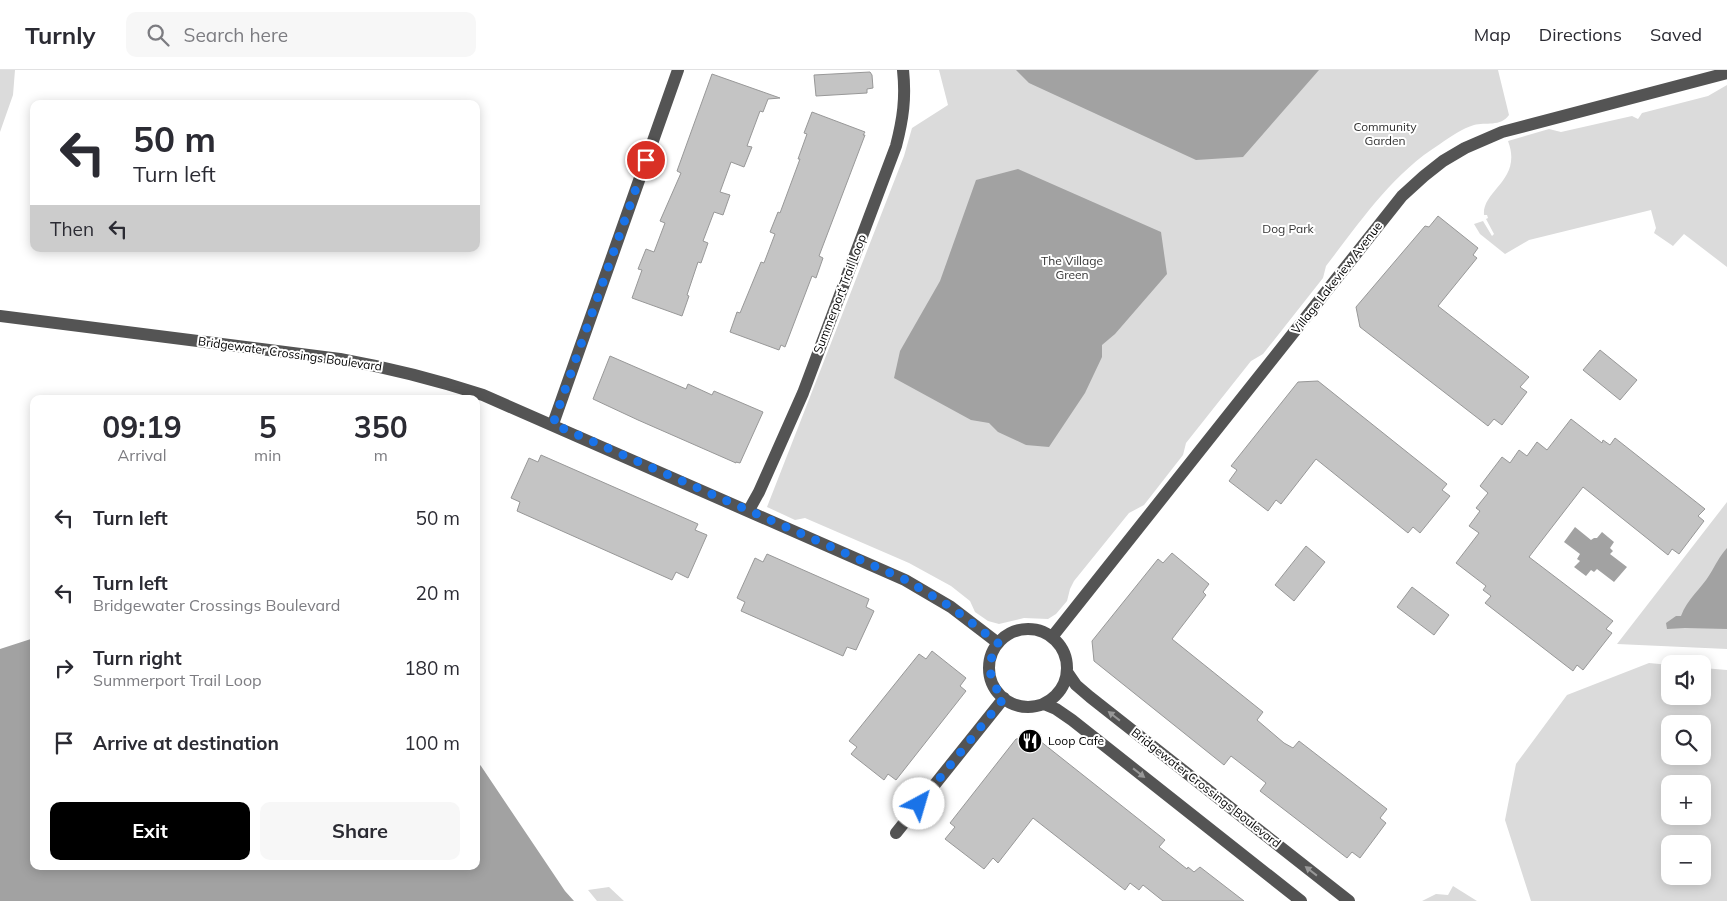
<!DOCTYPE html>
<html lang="en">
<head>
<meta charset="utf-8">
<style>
  :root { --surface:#fff; --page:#f7f7f7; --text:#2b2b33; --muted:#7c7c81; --line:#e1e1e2; --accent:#000 }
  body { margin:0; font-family:Mulish,sans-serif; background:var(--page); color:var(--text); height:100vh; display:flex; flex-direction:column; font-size:19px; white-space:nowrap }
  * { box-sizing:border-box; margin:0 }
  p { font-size:16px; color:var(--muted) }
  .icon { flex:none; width:28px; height:28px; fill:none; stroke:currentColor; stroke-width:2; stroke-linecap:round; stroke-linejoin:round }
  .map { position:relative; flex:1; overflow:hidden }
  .drawer { position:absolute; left:30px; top:325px; width:450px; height:475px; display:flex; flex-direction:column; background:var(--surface); border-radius:10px; box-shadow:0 2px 12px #0003 }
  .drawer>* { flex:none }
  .top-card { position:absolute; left:30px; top:30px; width:450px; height:152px; border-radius:10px; box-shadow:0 2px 12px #0003; background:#fff; color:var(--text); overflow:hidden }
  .buttons { position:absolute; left:1661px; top:585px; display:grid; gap:10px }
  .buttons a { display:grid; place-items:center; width:50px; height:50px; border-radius:10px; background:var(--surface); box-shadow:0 2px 12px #0003; font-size:25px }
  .pin { position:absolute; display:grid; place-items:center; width:42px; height:42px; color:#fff; margin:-21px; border:2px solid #fff; border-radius:50%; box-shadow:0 1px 5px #0007 }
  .me { position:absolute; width:55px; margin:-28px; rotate:39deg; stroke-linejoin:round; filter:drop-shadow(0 0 4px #0008) }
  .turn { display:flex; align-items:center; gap:18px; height:105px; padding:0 20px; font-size:22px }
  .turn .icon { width:65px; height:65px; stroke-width:2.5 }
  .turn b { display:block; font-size:35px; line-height:42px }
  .then { display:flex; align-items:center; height:48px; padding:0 20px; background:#0003; gap:10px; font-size:19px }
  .eta { display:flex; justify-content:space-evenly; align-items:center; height:85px; text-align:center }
  .eta b { font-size:30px; font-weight:700; line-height:35px }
  .primary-button { display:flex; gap:10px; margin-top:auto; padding:10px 20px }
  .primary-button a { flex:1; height:58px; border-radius:10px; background:var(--accent); color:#fff; font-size:20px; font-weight:700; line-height:58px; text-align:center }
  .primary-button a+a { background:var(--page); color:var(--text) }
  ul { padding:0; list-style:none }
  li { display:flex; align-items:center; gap:15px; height:75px; padding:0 20px }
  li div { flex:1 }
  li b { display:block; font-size:19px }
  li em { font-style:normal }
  header { display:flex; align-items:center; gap:30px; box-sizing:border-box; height:70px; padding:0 25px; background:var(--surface); border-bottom:1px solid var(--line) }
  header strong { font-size:24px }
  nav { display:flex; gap:28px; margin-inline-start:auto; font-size:18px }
  .search { width:350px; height:45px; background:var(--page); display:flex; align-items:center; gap:12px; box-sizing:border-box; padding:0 18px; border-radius:10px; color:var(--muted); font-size:19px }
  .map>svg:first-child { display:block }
  .green { fill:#dbdbdb; fill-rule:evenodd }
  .water { fill:#a2a2a2 }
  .building { fill:#c4c4c4; stroke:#989898 }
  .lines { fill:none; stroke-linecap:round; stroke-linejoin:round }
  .minor { stroke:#545454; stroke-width:12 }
  .oneway { fill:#989898 }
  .route { stroke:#1a73e8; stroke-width:9; stroke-dasharray:0 16.2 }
  .labels { text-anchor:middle; stroke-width:4; stroke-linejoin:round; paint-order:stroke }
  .park-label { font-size:12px; fill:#323232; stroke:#fff }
  .street-label { font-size:12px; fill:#000; stroke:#fff }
  .poi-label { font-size:12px; fill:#000; stroke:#fff; text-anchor:start }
</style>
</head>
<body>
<header>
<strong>Turnly</strong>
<div class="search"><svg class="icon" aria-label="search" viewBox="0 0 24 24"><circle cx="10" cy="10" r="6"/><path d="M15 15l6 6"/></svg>Search here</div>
<nav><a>Map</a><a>Directions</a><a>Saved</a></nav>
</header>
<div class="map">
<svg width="1727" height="831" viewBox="0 0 1727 831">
  <rect width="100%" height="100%" fill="#fff"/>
  <path class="green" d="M 0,0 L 15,0 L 13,25 L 0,62 Z
    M 939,0 L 1498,0 L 1509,45 C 1501,57 1485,52 1474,55 C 1463,58 1450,67 1440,74 C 1392,104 1360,152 1326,196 L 1323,208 L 1263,284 L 1251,291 L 1186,373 L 1183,385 L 1144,435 L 1129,443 L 1074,511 L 1070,519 L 1067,531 L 1056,544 L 1048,549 L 1024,548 L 999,554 L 988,551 L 975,542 L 970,531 L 951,516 L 909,493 L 805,448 L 795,450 L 767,437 L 904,86 L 912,58 L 948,35 Z
    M 1727,15 L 1727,197 L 1684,164 L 1673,176 L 1654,163 L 1656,158 L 1651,140 L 1529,170 L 1505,184 L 1480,164 L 1474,154 L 1483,151 L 1492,166 L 1494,164 L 1486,149 L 1488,148 L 1487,145 L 1484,145 C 1482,120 1523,110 1508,71 L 1549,59 L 1561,62 L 1632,46 L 1638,49 L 1642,43 L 1708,26 Z
    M 1727,432 L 1727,579 L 1617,574 Z
    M 1649,593 L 1670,595 L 1670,626 L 1702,626 L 1703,598 L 1727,600 L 1727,831 L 1531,831 L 1505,750 L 1516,694 L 1567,625 ZM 1670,654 L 1702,654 L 1702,686 L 1670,686 ZM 1670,714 L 1702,714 L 1702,746 L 1670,746 ZM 1670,774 L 1702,774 L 1702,806 L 1670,806 Z
    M 1453,816 L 1477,831 L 1422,831 L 1436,824 L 1448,825 Z
    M 609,817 L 624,831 L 597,831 L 588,820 Z"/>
  <path class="water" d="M 1016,0 L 1319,0 L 1243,87 L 1196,90 L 1029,13 Z
    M 1018,99 L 1161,162 L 1167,204 L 1115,264 L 1102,275 L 1102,287 L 1085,323 L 1049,377 L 1026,375 L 998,362 L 989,353 L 971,350 L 894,308 L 900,281 L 940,211 L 976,110 Z
    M 1575,457 L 1591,470 L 1594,468 L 1597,468 L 1602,462 L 1614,472 L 1610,478 L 1613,481 L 1610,484 L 1627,497 L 1614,512 L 1597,499 L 1594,502 L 1591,500 L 1586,506 L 1574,497 L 1580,491 L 1577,489 L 1580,484 L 1564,472 Z
    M 1727,478 L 1727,559 L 1685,558 L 1667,559 L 1666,553 L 1676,546 L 1681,546 C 1687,529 1701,519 1710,504 C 1716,494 1719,487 1727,478 Z
    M 34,568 L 34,796 L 476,796 L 476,691 L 481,696 L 565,821 L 574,831 L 0,831 L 0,579 Z"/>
  <path class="building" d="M 870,2 L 872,5 L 873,18 L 867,19 L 867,23 L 816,26 L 814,5 Z
    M 712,4 L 780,28 L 768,29 L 763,42 L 760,41 L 747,76 L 752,77 L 744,97 L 731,92 L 720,122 L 730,125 L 723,145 L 714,142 L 703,171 L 708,173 L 701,193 L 698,192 L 687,225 L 689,226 L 682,246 L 632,228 L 642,200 L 638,199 L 646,179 L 654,182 L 665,153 L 660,151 L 681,103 L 677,101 Z
    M 812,42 L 865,62 L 863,65 L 865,65 L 819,186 L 823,188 L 816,208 L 812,206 L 785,277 L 781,275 L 779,280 L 730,262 L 737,242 L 740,243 L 761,192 L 764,193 L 775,164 L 770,162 L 778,142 L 780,143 L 800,89 L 798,89 L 807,64 L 804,63 Z
    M 1438,146 L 1478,178 L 1473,185 L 1477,188 L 1438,236 L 1529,307 L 1520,317 L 1527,322 L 1502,355 L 1494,349 L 1488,356 L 1360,257 L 1356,237 L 1425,156 L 1429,157 Z
    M 1600,280 L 1637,310 L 1620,330 L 1583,300 Z
    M 610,286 L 686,319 L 688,314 L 712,325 L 714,321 L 763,342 L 740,393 L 736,392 L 736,393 L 638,350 L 593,329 Z
    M 1318,311 L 1447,414 L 1442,420 L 1450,426 L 1420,463 L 1413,457 L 1408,463 L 1316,389 L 1281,434 L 1276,430 L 1268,441 L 1229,411 L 1237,400 L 1231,396 L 1298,312 Z
    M 1571,349 L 1602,373 L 1603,370 L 1610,375 L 1615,368 L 1705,439 L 1698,446 L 1704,451 L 1679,484 L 1672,479 L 1668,485 L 1583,417 L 1529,487 L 1613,551 L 1606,559 L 1612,563 L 1583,600 L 1577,595 L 1573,601 L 1485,533 L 1491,526 L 1483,520 L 1486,516 L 1456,493 L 1479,463 L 1469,456 L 1480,441 L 1476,438 L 1488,423 L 1480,416 L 1502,387 L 1510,393 L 1519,380 L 1527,386 L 1537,372 L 1547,380 Z
    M 541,385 L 698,454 L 695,460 L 707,465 L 688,508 L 676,502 L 672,510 L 517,441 L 520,432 L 511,428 L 529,388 L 538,392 Z
    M 1306,476 L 1325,492 L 1294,531 L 1275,515 Z
    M 1172,483 L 1209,514 L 1203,522 L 1206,525 L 1172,569 L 1263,642 L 1257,650 L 1284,673 L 1293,678 L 1299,671 L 1387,739 L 1380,748 L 1386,753 L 1360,788 L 1352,782 L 1347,788 L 1260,721 L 1266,713 L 1231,686 L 1224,695 L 1094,591 L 1092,571 L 1158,489 L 1163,493 Z
    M 767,484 L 869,529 L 866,537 L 874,541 L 856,580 L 847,577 L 843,586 L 741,541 L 745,532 L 737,528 L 755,488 L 763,492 Z
    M 1412,517 L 1449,545 L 1434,565 L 1397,537 Z
    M 932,581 L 966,608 L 960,616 L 966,621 L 896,710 L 888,704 L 884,710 L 851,684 L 857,677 L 849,671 L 919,584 L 926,589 Z
    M 1035,667 L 1165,770 L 1159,777 L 1187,799 L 1188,797 L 1194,802 L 1200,797 L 1244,831 L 1163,831 L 1143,815 L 1139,820 L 1130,813 L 1125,820 L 1033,748 L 998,793 L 993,788 L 984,799 L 945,769 L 955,757 L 950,753 L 1016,669 Z"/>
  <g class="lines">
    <path class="minor" d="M 0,246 L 340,289 C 390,298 434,309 483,325 L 905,510 L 951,537 L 998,573
      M 553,354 L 678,0
      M 749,440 L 759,422 L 803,323 L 896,76 C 903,49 906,28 903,0
      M989 598a39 39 0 1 1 78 0a39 39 0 1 1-78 0Z
      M 1052,567 L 1402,126 L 1424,106 L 1443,91 L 1465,78 L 1502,62 L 1727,3
      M 1067,602 L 1076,615 L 1090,627 L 1349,831
      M 1044,634 L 1056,639 L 1072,650 L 1301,831
      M 896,763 L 1004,628"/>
  </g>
  <defs><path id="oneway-solid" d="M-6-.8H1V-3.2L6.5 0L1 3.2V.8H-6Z" transform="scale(1.25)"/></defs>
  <g class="oneway">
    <use href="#oneway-solid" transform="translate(1114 646) rotate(-142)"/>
    <use href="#oneway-solid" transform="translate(1139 703) rotate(38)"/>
    <use href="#oneway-solid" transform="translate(1311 801) rotate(-142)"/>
  </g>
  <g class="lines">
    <path class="route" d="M 646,90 L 553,354 L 906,510 L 951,537 L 998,573 C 986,593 988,612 1004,628 L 919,734"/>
  </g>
  <defs>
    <g id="restaurant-disc" transform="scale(1.25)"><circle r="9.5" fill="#000" stroke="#fff"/><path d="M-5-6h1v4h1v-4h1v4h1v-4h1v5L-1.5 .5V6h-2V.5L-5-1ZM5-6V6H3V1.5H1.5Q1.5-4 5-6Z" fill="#fff"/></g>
  </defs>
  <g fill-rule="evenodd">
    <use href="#restaurant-disc" x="1030" y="671"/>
  </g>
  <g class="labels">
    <g class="park-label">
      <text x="1385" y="61">Community<tspan x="1385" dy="14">Garden</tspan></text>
      <text x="1288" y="163">Dog Park</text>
      <text x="1072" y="195">The Village<tspan x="1072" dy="14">Green</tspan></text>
    </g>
    <g class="street-label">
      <text transform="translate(1337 208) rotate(-52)" y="4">Village Lakeview Avenue</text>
      <text transform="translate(840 224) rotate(-69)" y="4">Summerport Trail Loop</text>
      <text transform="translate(290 284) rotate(8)" y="4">Bridgewater Crossings Boulevard</text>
      <text transform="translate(1206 718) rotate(38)" y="4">Bridgewater Crossings Boulevard</text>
    </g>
    <g class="poi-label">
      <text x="1048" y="675">Loop Cafe</text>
    </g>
  </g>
</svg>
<div class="buttons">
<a><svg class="icon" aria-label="sound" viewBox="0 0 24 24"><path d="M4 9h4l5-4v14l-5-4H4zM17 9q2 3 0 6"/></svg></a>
<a><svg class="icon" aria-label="search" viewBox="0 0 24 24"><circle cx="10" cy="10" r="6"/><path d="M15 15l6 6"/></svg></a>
<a>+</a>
<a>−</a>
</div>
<div class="pin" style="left:646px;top:90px;background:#d93025"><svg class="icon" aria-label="arrive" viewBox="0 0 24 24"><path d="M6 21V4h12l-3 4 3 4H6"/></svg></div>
<svg class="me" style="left:919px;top:734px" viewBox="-20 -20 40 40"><circle r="19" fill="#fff"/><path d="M0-13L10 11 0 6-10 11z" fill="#1a73e8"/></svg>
<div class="top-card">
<div class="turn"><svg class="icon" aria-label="left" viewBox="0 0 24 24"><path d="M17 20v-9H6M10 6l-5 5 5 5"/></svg><div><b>50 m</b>Turn left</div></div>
<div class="then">Then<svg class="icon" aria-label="left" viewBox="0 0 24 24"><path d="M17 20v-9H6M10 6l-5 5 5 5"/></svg></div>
</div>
<section class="drawer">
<div class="eta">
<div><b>09:19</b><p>Arrival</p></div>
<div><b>5</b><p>min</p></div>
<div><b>350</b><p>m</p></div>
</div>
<ul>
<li><svg class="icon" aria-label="left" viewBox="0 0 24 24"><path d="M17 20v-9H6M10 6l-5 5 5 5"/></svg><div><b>Turn left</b></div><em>50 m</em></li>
<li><svg class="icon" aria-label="left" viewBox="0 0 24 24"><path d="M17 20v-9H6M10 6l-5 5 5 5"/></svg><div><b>Turn left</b><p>Bridgewater Crossings Boulevard</p></div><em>20 m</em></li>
<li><svg class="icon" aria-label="right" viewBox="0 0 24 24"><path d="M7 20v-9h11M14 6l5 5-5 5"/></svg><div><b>Turn right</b><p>Summerport Trail Loop</p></div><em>180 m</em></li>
<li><svg class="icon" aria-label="arrive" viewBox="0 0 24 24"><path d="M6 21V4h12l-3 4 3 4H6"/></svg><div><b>Arrive at destination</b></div><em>100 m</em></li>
</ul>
<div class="primary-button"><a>Exit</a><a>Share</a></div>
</section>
</div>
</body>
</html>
